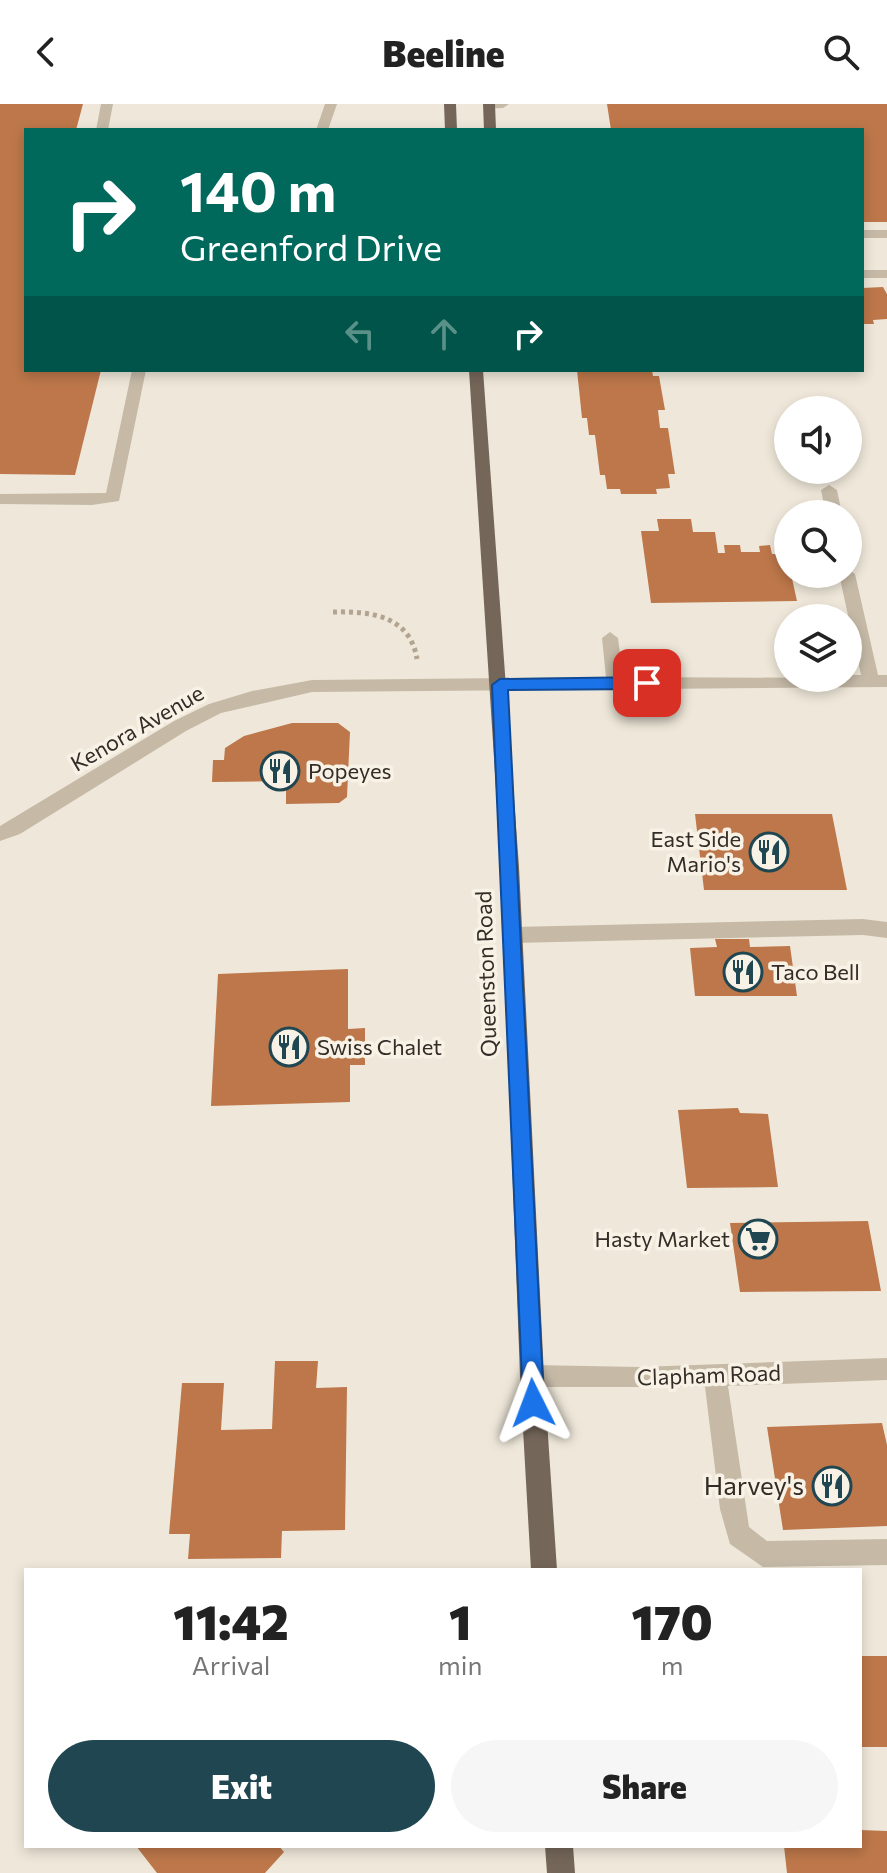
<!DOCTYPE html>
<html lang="en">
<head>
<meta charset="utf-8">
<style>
  :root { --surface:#fff; --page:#f6f6f6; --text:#222; --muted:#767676; --accent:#204751 }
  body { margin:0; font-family:Commissioner,sans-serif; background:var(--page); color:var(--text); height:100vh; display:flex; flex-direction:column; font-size:30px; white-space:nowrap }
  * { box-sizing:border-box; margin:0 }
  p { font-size:26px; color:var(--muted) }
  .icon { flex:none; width:44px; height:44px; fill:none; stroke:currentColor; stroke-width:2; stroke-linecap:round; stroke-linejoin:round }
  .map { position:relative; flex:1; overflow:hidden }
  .details { position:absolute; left:24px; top:1464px; width:838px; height:280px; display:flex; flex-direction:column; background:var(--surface); border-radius:0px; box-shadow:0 4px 12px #0003 }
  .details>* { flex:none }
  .hud { position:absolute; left:24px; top:24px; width:840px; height:244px; border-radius:0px; box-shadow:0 4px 12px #0003; background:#00695c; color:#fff; overflow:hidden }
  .controls { position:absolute; left:774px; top:292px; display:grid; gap:16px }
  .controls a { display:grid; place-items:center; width:88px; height:88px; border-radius:50%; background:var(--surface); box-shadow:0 4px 12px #0003; font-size:40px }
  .pin { position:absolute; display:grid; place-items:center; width:68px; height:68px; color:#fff; margin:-34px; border-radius:16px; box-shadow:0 4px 12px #0006 }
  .me { position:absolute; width:88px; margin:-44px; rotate:357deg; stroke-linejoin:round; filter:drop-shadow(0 0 6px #0008) }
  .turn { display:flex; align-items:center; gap:28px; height:168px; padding:0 24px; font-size:36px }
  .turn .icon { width:104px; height:104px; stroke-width:2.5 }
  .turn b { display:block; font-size:56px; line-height:68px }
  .lanes { display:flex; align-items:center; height:76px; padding:0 24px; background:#0003; justify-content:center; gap:40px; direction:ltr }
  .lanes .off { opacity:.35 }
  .eta { display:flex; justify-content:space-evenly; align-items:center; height:136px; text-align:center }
  .eta b { font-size:48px; font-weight:800; line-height:56px }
  .action { display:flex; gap:16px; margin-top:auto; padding:16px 24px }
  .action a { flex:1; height:92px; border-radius:48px; background:var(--accent); color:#fff; font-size:32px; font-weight:800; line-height:92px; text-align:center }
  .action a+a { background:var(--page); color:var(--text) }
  header { display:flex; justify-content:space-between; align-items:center; height:104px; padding:0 24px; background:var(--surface); font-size:36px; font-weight:800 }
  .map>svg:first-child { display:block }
  .building { fill:#bd774a }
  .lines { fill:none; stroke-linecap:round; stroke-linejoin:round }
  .path { stroke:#b2a491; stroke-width:5; stroke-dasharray:4 4; stroke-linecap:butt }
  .minor { fill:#c6baa7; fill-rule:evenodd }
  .major { fill:#746659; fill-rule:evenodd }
  .route { fill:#1a73e8; stroke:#114b97; stroke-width:2 }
  .labels { text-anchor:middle; stroke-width:7; stroke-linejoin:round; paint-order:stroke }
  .street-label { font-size:22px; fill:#332c27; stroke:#f7f2e5 }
  .poi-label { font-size:22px; fill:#332c27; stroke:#f7f2e5; text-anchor:start }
  .near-poi-label { font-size:26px; fill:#332c27; stroke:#f7f2e5; text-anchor:end }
</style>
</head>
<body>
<header><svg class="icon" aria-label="back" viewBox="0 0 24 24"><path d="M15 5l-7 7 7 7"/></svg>Beeline<svg class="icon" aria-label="search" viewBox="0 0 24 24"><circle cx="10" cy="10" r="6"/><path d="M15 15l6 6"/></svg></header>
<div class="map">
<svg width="887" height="1769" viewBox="0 0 887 1769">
  <rect width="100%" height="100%" fill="#efe8da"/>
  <path class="building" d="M 0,0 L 83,0 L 76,26 L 26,26 L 26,266 L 101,266 L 75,371 L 0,370 Z
    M 607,0 L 887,0 L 887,118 L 862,118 L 862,26 L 611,26 Z
    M 883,183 L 887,190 L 887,215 L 873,216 L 874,220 L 862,220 L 862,184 Z
    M 577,266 L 652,266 L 653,272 L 659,272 L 665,306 L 658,306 L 660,324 L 668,324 L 675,370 L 668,370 L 670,384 L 656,385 L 657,390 L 621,390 L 620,385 L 607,385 L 605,371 L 600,371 L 595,331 L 589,331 L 587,314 L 582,314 Z
    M 657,415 L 691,415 L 693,428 L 715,428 L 718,449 L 725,449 L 724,441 L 740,441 L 741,448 L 760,448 L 759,442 L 770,441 L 772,450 L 787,450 L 788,470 L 791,470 L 797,497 L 651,499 L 641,427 L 659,427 Z
    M 292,619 L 338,619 L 350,628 L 347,693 L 339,699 L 286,700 L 286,677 L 212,678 L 213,656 L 224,656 L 225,644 L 244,632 Z
    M 695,710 L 832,710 L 847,786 L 704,786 Z
    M 715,835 L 749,835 L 750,843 L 790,842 L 797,892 L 695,892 L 690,844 L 717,843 Z
    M 348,865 L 348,925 L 365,924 L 365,961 L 350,961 L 350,998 L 211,1002 L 218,870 Z
    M 738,1004 L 740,1009 L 768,1010 L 778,1083 L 687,1084 L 678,1006 Z
    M 868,1117 L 881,1187 L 740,1188 L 730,1119 Z
    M 275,1257 L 318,1257 L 316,1284 L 347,1283 L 345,1426 L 282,1427 L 281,1454 L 188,1455 L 190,1430 L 169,1430 L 182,1279 L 224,1279 L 221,1326 L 272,1325 Z
    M 882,1319 L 887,1341 L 887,1422 L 783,1426 L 767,1323 Z
    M 860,1552 L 887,1552 L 887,1643 L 860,1643 Z
    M 860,1726 L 887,1727 L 887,1769 L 787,1769 L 784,1742 L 860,1742 Z
    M 136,1742 L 279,1742 L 284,1748 L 265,1769 L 157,1769 Z"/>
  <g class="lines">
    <path class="path" d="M 333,508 C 369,507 410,511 417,555"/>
    <path class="minor" d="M 101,0 L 113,0 L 108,26 L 96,26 Z
      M 325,0 L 337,0 L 328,26 L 316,26 Z
      M 484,0 L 509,0 L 503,4 L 485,5 Z
      M 862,126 L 887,126 L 887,134 L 862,134 Z
      M 862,166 L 887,166 L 887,174 L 862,174 Z
      M 132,266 L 146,266 L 119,397 L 92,401 L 0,400 L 0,390 L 106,389 Z
      M 829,381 L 837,386 L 842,410 L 826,410 L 821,386 Z
      M 848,465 L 855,470 L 878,571 L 887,571 L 887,583 L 312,588 L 221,609 L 186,627 L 20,730 L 0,737 L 0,722 L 174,617 L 209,600 L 252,587 L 312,576 L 606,573 L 602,534 L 610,528 L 618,534 L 623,573 L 848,574 L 848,571 L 861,571 L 839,470 L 848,470 Z
      M 863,815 L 887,818 L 887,834 L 863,831 L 513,839 L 506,837 L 503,831 L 506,825 L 513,823 Z
      M 887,1254 L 887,1276 L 728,1282 L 749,1423 L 767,1437 L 887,1435 L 887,1461 L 763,1463 L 730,1440 L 720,1405 L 705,1283 L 532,1283 L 524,1280 L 520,1272 L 524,1264 L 532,1261 L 640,1263 Z"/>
    <path class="major" d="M 444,0 L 456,0 L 457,26 L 445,26 Z
      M 483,0 L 495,0 L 496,26 L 484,26 Z
      M 469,266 L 483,266 L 519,763 L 544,1272 L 557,1466 L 531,1466 L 520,1272 L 501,763 Z
      M 545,1742 L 573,1742 L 575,1769 L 547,1769 Z"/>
  </g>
  <path class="route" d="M 647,573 L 655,579 L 647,585 L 508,586 L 544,1299 L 541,1307 L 533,1310 L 526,1307 L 523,1299 L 492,581 L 500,575 Z"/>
  <defs>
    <g id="restaurant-ring" transform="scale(2)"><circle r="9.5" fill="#f7f2e5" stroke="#204751" stroke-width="1.5"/><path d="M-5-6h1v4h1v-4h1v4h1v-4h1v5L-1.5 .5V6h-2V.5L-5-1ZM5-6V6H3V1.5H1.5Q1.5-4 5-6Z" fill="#204751"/></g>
    <g id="supermarket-ring" transform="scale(2)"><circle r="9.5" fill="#f7f2e5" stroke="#204751" stroke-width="1.5"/><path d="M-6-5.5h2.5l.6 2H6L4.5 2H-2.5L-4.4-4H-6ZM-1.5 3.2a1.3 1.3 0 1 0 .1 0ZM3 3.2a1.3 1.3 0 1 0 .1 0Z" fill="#204751"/></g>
  </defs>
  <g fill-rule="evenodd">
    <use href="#restaurant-ring" x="280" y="667"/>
    <use href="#restaurant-ring" x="769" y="748"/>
    <use href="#restaurant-ring" x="743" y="868"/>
    <use href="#restaurant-ring" x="289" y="943"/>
    <use href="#supermarket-ring" x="758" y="1135"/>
    <use href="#restaurant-ring" x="832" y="1382"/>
  </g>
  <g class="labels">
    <g class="street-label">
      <text transform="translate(137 624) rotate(-30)" y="8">Kenora Avenue</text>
      <text transform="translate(486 870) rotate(-92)" y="8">Queenston Road</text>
      <text transform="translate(709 1271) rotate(-2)" y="8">Clapham Road</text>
    </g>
    <g class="poi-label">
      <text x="308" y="675">Popeyes</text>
      <text x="741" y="743" text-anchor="end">East Side<tspan x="741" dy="25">Mario's</tspan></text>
      <text x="771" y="876">Taco Bell</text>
      <text x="317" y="951">Swiss Chalet</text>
      <text x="730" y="1143" text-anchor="end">Hasty Market</text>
    </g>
    <g class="near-poi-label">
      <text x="804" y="1391">Harvey's</text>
    </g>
  </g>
</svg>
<div class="controls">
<a><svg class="icon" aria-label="sound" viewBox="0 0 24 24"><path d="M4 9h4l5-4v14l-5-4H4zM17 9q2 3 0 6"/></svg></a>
<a><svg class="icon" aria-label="search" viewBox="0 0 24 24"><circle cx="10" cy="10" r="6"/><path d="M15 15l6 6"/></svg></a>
<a><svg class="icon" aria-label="layers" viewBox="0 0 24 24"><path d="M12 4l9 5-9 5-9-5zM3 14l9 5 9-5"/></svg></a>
</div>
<div class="pin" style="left:647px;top:579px;background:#d93025"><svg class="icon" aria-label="arrive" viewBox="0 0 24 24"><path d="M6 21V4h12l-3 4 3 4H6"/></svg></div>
<svg class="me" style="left:533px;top:1299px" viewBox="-20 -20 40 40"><path d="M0-17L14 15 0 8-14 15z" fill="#1a73e8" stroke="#fff" stroke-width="4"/></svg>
<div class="hud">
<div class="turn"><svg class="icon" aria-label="right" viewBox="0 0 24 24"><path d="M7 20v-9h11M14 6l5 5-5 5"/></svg><div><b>140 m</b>Greenford Drive</div></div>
<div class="lanes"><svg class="icon off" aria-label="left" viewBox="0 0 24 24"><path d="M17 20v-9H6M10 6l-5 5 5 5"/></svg><svg class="icon off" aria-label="ahead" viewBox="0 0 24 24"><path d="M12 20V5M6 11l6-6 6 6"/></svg><svg class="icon" aria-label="right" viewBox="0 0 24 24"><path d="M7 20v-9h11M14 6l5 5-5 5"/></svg></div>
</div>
<section class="details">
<div class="eta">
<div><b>11:42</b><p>Arrival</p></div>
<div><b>1</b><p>min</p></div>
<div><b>170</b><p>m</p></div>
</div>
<div class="action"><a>Exit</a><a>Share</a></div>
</section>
</div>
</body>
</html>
